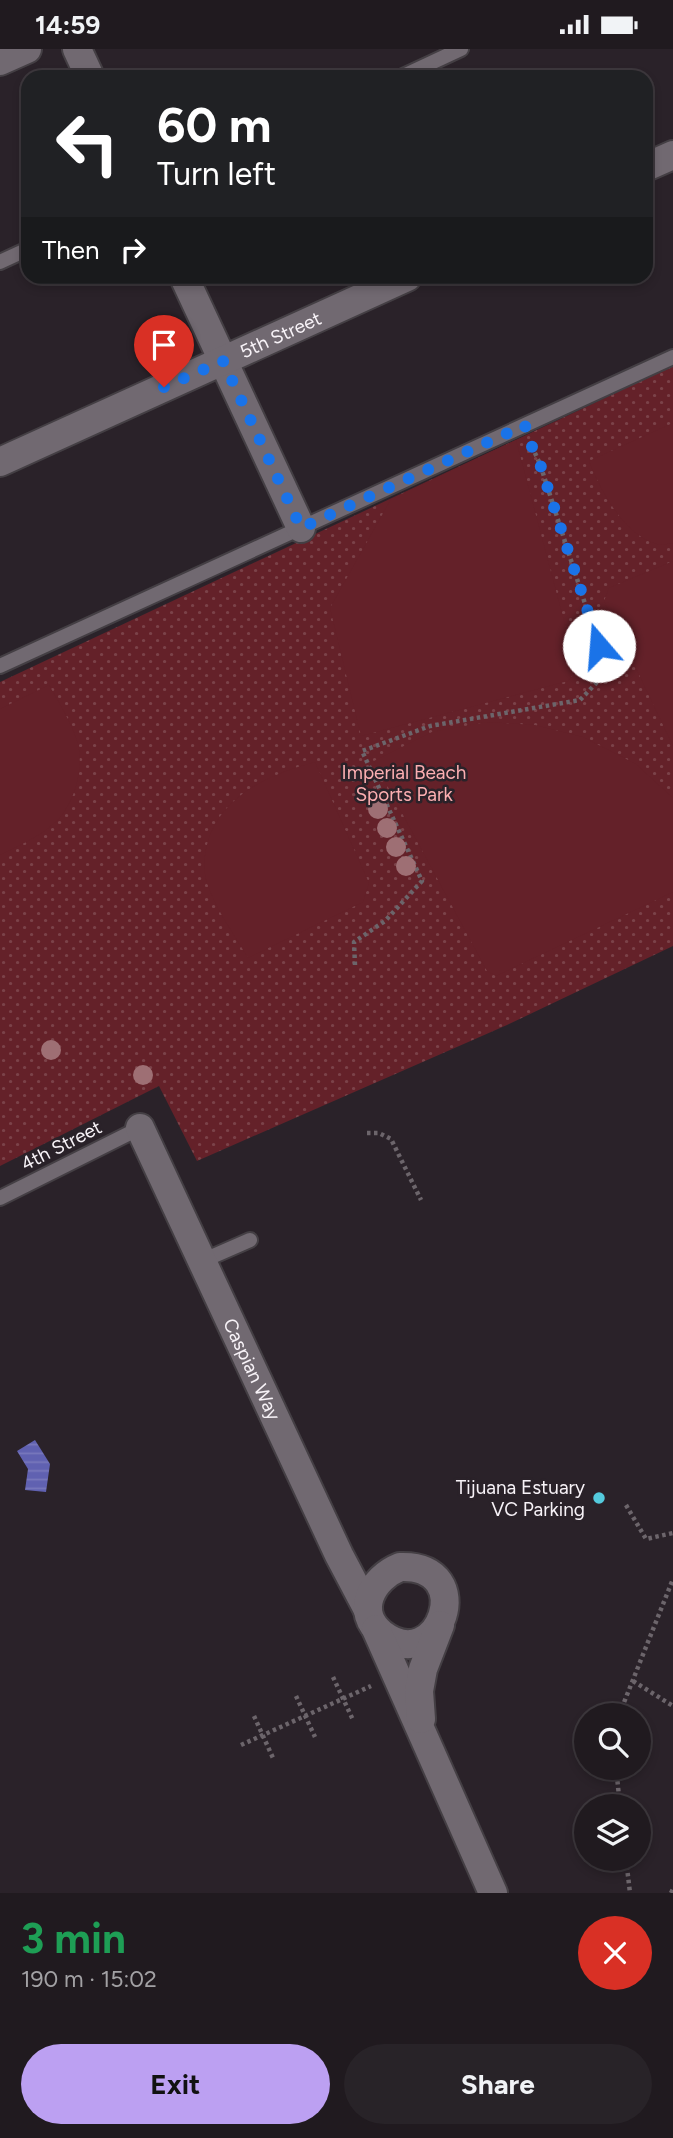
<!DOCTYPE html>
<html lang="en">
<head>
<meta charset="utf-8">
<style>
  :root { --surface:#201a1f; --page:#282328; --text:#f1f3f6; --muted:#a2a1a4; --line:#3d383d; --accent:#bca0f2 }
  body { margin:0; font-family:Figtree,sans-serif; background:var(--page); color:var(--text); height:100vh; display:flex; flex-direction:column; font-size:26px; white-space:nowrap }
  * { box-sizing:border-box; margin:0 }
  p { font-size:23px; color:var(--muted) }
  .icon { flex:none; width:38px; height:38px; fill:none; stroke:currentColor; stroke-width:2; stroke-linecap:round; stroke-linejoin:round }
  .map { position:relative; height:1844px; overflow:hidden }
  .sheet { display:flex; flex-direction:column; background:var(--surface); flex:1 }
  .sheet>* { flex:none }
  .banner { position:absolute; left:21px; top:21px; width:632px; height:214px; border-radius:21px; box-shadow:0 4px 10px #0003,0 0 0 2px var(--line); background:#202124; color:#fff; overflow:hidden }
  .tools { position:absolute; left:574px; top:1654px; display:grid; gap:14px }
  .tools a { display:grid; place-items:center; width:77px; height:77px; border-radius:50%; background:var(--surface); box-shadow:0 4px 10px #0003,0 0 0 2px var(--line); font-size:35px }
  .pin { position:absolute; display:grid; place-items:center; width:60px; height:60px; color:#fff; margin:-72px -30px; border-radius:50% 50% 50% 0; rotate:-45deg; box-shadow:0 0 7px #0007 }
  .pin .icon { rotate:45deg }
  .me { position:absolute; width:77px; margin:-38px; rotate:342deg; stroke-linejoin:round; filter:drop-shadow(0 0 5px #0008) }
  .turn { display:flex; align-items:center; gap:24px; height:147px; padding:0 21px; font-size:32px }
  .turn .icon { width:91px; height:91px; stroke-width:2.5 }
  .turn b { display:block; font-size:49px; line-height:60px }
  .then { display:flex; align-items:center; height:66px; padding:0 21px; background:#0003; gap:14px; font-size:26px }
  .round { display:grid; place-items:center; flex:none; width:74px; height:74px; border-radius:37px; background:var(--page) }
  .head { display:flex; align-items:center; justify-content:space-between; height:119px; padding:0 21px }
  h1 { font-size:42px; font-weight:700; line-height:52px; color:#1e9e55 }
  .primary-button { display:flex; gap:14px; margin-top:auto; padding:14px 21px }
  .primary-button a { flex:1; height:80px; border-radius:42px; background:var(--accent); color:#111; font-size:28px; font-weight:700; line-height:80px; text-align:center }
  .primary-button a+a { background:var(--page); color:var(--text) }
  .status { display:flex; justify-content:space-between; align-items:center; height:49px; padding:0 35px; background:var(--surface); direction:ltr }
  .status svg { height:19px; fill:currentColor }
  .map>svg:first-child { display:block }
  .park { fill:url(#park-dots) }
  .garden { fill:#642129 }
  .water { fill:url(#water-rules) }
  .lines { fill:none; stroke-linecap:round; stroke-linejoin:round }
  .service-casing { stroke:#443f44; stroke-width:18 }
  .minor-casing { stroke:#443f44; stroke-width:32 }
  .path { stroke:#6c656b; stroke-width:4.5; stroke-dasharray:3.5 3.5; stroke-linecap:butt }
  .service { stroke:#716971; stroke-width:14 }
  .minor { stroke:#716971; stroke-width:28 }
  .tree { fill:#9e6f74 }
  .route { stroke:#1a73e8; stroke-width:12; stroke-dasharray:0 21.6 }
  .poi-dot { fill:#54cadd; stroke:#2a2229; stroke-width:2.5 }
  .labels { text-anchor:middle; stroke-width:5; stroke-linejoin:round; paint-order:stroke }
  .street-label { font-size:19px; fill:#f7f2f7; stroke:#2a2229 }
  .park-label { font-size:19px; fill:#fcaeb1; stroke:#2a2229 }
  .poi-label { font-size:19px; fill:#f7f2f7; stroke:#2a2229; text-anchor:end }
</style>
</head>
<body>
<div class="status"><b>14:59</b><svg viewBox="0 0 49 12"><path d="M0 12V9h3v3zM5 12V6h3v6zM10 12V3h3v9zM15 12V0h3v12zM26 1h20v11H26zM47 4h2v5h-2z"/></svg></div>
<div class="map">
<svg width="673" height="1844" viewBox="0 0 673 1844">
  <defs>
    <pattern id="park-dots" width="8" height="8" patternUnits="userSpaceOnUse" patternTransform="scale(1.75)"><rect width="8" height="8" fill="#642129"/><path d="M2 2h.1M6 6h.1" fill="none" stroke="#7b4249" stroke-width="1.8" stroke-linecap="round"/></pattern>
    <pattern id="water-rules" width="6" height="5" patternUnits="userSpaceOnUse" patternTransform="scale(1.75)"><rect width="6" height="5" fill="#6061b1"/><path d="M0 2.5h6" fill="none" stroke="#7878bc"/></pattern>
  </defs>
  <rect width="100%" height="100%" fill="#2a2229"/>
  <path class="park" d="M 673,317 L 673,897 L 507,976 L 197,1112 L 159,1037 L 0,1117 L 0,633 Z"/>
  <path class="garden" d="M 673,374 L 673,494 C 668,495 661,496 657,495 C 624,487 600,440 589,412 Z
    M 516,391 L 577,621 L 568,632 L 361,687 L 330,559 L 391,450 Z
    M 673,512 L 673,697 L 604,552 L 609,539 Z
    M 49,636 C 59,654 72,674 78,695 C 84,722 74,758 52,776 C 37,789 18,797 0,806 L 0,660 Z
    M 487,673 L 535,676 L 583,688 L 636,715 L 673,749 L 673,843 L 496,927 L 487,922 L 374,712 L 432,683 Z
    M 315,713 L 369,834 L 363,853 L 248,909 C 234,885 216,861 207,834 C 203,821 204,805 208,792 C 223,745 271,725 315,713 Z"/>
  <path class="water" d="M 35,1391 L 50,1415 L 46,1443 L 25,1441 L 28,1420 L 17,1402 Z"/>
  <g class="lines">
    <g class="service-casing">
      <path id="service" d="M 401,28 L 461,0
        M 0,213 L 28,200
        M 0,617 L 673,308
        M 0,1149 L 140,1079
        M 202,1212 L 250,1191"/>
    </g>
    <g class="minor-casing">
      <g id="minor">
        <path d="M 77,0 L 90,28"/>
        <path d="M 0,12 L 27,0"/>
        <path d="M 646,118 L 673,106"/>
        <path d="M 184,228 L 301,479"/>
        <path id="s1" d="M 0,413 L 407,228"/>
        <path id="s2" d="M 140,1079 L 339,1506 L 368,1561"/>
        <path d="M 400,1518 C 480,1515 439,1629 382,1585 C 354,1563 372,1529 400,1518 Z"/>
        <path d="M 376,1580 L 493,1844"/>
        <path d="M 421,1670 L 419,1642 L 423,1620 L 440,1576"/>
      </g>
    </g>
    <path class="path" d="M 355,916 L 354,893 L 385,872 L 422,832 L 362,702 L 430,677 L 580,651 L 607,623 L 540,415 L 530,393
      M 367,1084 L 379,1084 L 391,1090 L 421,1151
      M 626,1456 L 646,1490 L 673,1484
      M 333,1628 L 353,1671
      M 633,1632 L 673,1657
      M 296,1647 L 315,1688
      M 619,1666 L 673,1530
      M 254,1667 L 273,1709
      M 241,1696 L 371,1637
      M 616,1718 L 620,1757
      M 626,1810 L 630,1844
      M 671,1844 L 673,1840"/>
    <use href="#service" class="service"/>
    <use href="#minor" class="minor"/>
  </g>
  <g class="tree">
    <circle cx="378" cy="760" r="10"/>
    <circle cx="387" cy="779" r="10"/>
    <circle cx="396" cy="798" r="10"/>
    <circle cx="406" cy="817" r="10"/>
    <circle cx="51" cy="1001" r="10"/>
    <circle cx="143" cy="1026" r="10"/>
  </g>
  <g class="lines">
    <path class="route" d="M 164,338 L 223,312 L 301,479 L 525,376 L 527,387 L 540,415 L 599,597"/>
  </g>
  <circle class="poi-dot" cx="599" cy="1449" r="7"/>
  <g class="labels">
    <g class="street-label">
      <text dy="7" stroke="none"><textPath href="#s1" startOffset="308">5th Street</textPath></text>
      <text transform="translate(61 1096) rotate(-27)" y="7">4th Street</text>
      <text dy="7" stroke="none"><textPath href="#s2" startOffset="266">Caspian Way</textPath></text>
    </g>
    <g class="park-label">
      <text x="404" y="730">Imperial Beach<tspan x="404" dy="22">Sports Park</tspan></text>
    </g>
    <g class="poi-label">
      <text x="585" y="1445">Tijuana Estuary<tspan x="585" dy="22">VC Parking</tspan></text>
    </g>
  </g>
</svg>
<div class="tools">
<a><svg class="icon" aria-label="search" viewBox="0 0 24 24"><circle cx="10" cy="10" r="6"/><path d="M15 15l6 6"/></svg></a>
<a><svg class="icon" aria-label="layers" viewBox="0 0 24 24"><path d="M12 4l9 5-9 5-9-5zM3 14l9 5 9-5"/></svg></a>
</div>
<div class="pin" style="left:164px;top:338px;background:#d93025"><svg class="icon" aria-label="arrive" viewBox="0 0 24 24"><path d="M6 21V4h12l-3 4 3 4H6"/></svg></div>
<svg class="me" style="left:599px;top:597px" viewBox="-20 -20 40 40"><circle r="19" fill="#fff"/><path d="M0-13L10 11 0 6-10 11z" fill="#1a73e8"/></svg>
<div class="banner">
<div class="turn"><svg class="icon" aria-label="left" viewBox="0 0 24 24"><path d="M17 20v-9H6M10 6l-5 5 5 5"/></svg><div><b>60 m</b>Turn left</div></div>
<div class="then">Then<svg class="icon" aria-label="right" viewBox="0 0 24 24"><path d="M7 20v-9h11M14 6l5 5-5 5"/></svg></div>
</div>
</div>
<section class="sheet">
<div class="head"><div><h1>3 min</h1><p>190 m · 15:02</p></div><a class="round" style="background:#d93025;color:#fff"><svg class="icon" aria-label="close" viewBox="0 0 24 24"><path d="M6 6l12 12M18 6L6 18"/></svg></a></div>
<div class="primary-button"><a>Exit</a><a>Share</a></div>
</section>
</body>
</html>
